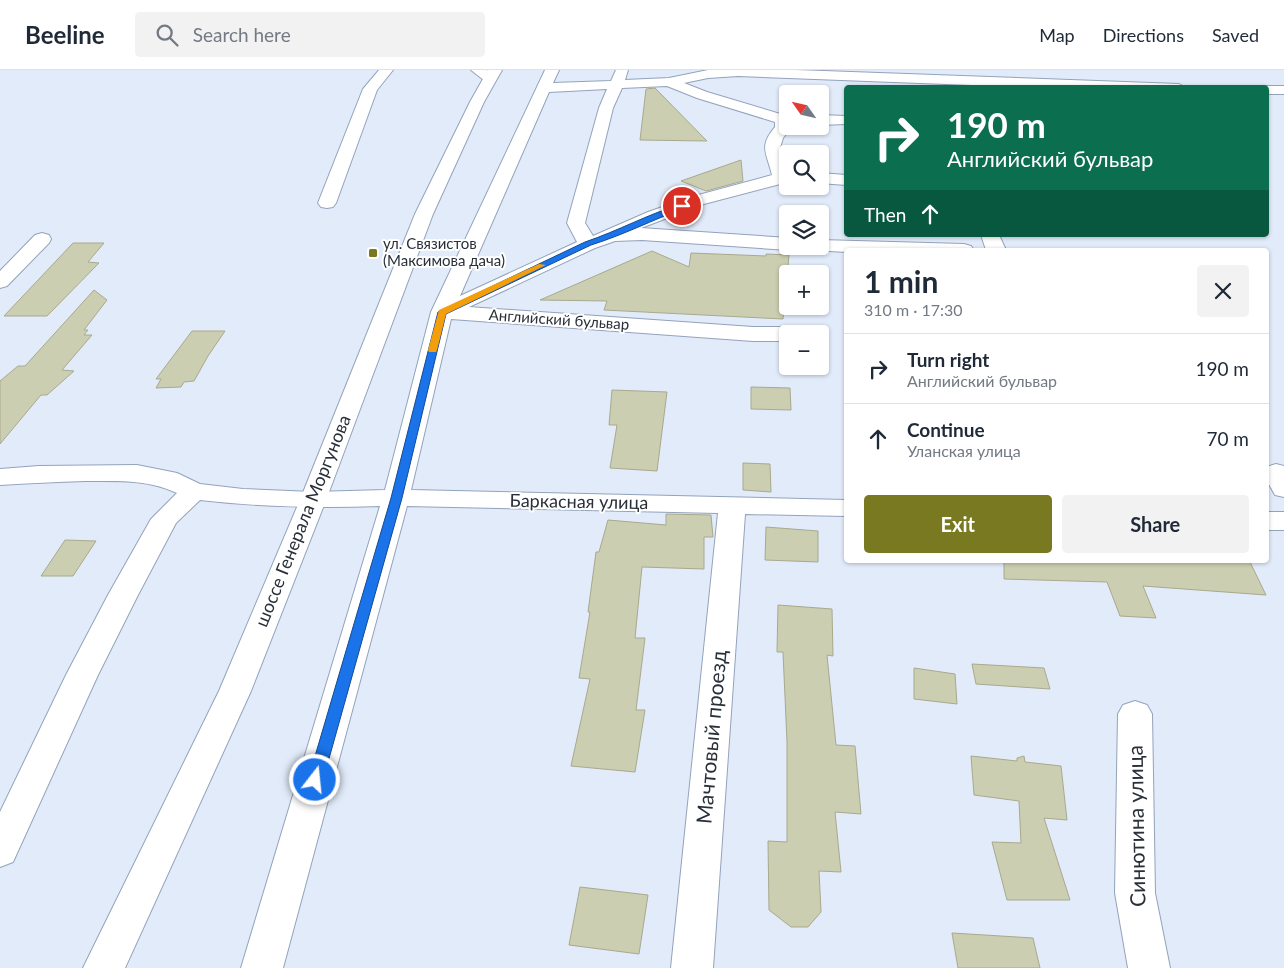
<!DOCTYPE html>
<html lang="en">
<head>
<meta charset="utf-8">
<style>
  :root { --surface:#fff; --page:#f2f2f3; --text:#1f2937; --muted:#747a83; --line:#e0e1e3; --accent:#787921 }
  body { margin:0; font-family:Lato,sans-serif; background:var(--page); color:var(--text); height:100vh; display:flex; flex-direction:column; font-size:19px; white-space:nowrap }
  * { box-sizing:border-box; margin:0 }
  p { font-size:16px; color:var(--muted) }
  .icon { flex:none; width:28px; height:28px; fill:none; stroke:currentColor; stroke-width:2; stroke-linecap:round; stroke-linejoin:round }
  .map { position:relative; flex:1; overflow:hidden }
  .panel { position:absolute; left:844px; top:178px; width:425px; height:315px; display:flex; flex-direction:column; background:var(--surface); border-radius:5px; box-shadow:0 1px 4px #0004 }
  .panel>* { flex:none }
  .guide { position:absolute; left:844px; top:15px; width:425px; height:152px; border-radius:5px; box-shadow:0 1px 4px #0004; background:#0b6e4f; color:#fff; overflow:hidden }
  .needle { width:32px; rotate:304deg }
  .tools { position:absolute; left:779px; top:15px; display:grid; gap:10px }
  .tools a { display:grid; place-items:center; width:50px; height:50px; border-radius:5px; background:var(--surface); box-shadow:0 1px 4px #0004; font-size:25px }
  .pin { position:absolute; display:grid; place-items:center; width:42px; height:42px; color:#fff; margin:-21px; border:2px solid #fff; border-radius:50%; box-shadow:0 1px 5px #0007 }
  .me { position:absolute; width:55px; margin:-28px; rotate:16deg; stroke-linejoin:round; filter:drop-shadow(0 0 4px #0008) }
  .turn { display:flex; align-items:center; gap:18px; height:105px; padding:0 20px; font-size:22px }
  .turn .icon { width:65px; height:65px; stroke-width:2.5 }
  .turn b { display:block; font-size:35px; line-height:42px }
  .then { display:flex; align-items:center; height:48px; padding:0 20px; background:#0003; gap:10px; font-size:19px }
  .round { display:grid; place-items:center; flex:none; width:52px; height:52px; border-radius:5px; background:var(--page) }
  .headline { display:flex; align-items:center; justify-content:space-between; height:85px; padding:0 20px }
  h1 { font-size:30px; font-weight:700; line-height:38px }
  .primary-button { display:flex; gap:10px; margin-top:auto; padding:10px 20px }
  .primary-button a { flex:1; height:58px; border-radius:5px; background:var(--accent); color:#fff; font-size:20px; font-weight:700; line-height:58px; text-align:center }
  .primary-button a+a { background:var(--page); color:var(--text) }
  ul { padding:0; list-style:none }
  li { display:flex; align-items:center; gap:15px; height:70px; padding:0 20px; border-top:1px solid var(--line) }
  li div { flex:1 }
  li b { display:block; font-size:19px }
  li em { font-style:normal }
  header { display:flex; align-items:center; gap:30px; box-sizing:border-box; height:70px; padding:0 25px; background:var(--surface); border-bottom:1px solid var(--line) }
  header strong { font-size:24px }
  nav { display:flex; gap:28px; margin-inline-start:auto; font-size:18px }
  .search { width:350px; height:45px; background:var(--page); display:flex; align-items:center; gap:12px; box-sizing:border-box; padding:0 18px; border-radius:5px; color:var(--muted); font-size:19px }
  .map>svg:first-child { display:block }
  .building { fill:#ccceb1; stroke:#a8a98d }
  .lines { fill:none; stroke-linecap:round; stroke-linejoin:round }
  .minor-casing { stroke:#93a3bb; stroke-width:2 }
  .major-casing { stroke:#93a3bb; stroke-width:2 }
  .minor { fill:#fff; fill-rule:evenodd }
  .major { fill:#fff; fill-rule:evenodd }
  .route { fill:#1a73e8; stroke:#114b97 }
  .slow { fill:#f59e0b }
  .poi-dot { fill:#787921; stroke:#fff; stroke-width:2 }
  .labels { text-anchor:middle; stroke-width:4; stroke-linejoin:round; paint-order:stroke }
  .far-poi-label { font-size:15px; fill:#293039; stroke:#fff; text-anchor:start }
  .far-street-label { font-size:15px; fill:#293039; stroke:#fff }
  .street-label { font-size:18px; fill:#293039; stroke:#fff }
  .near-street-label { font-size:21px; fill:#293039; stroke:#fff }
</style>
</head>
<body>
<header>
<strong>Beeline</strong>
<div class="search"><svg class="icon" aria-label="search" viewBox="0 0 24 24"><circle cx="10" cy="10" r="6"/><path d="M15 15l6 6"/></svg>Search here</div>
<nav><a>Map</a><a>Directions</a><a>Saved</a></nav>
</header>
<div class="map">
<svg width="1284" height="898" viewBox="0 0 1284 898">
  <rect width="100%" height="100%" fill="#e1ebfa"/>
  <path class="building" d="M 655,18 L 707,71 L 640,70 L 646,19 Z
    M 741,90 L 743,111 L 706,121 L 681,111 Z
    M 73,173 L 104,173 L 88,192 L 99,193 L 47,246 L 4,246 Z
    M 652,181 L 689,197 L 691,183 L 766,186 L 766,184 L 789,185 L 783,249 L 604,240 L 607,231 L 540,230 Z
    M 94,220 L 107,230 L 84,260 L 88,260 L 84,265 L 92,265 L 62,300 L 74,301 L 47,325 L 41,325 L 0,374 L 0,311 L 18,296 L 25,296 Z
    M 192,261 L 225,261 L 208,286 L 194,311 L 184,312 L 181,317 L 156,318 L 161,309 L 156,309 Z
    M 751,317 L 790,318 L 791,340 L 751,339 Z
    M 612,320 L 667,322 L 657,401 L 610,398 L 617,355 L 609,355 Z
    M 743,393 L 770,394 L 771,422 L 743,420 Z
    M 666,444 L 711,445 L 713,467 L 704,467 L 704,499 L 642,497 L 635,568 L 645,568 L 636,640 L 645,640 L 635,702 L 571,696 L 590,609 L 579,608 L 590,542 L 588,542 L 596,482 L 599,482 L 608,450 L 666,455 Z
    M 766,457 L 818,461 L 818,492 L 765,490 Z
    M 65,470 L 96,471 L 73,506 L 41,506 Z
    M 1004,490 L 1177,492 L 1177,490 L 1249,490 L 1266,525 L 1143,516 L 1156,548 L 1120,546 L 1107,512 L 1004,509 Z
    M 778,535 L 832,539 L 833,586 L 827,585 L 836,675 L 855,676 L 861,744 L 835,742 L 841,802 L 819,801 L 821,842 L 808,857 L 791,857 L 769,840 L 768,771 L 787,772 L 787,672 L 783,582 L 777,582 Z
    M 972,594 L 1044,598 L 1050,619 L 976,614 Z
    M 914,598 L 955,604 L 957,634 L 914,629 Z
    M 971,686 L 1017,691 L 1017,688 L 1024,686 L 1025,692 L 1061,696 L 1067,750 L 1044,748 L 1070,830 L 1007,830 L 992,772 L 1021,773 L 1019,731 L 974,725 Z
    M 580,817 L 648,825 L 639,884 L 569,875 Z
    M 952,863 L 1033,868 L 1040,898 L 958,898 Z"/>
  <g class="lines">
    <g class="minor-casing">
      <path id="minor" d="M 379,0 L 393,0 L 377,20 L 336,133 L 333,137 L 327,138 L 321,137 L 318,133 L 363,19 Z
        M 471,0 L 487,0 L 497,8 L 495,11 L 485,11 Z
        M 545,0 L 559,0 L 553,13 L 611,11 L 616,0 L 628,0 L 625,10 L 669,8 L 708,0 L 796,0 L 1179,14 L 1186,18 L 1050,18 L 738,6 L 708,8 L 684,13 L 707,22 L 787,46 L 788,56 L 791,58 L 783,68 L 780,78 L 788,96 L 788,112 L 704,134 L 641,158 L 788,168 L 788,176 L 796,176 L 795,178 L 788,180 L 642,170 L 615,171 L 595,178 L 469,237 L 753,257 L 788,257 L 796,259 L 799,264 L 788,264 L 788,271 L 753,271 L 451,249 L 411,420 L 846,430 L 846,446 L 745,444 L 713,898 L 671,898 L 718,443 L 407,436 L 283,898 L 241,898 L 380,436 C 320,438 260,437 200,430 L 176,453 L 138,525 L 98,605 L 13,792 L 0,797 L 0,742 L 66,605 L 108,525 L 151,449 L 177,423 C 147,409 118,411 85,411 C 57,412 29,413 0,415 L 0,399 L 39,396 L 137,395 L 177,403 L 200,414 L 243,419 L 313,422 L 385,420 L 431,242 ZM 667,16 L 697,28 L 775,52 L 775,57 C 758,77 767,83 772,105 L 691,127 L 648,142 L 593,166 L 585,153 L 613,38 L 622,18 ZM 607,19 L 599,38 L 567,153 L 577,172 L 460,226 L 549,22 Z
        M 1266,16 L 1284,16 L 1284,24 L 1266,24 L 1266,18 L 1261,18 Z
        M 820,45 L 846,46 L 846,54 L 820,55 Z
        M 820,103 L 846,105 L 846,115 L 820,113 Z
        M 42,163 L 49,165 L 51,169 L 49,173 L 7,216 L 0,218 L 0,201 L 35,165 Z
        M 981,165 L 999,165 L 1006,180 L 986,180 Z
        M 820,170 L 964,174 L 971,176 L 974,180 L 846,180 L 846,182 L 813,180 L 811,176 L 820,176 Z
        M 1276,394 L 1284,396 L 1284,427 L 1275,425 L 1266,409 L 1266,397 Z
        M 1266,442 L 1284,442 L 1284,460 L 1266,460 Z
        M 1135,631 L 1147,635 L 1152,644 L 1155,823 L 1170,898 L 1128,898 L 1115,823 L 1118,644 L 1123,635 Z"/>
    </g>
    <g class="major-casing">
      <path id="major" d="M 488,0 L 502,0 L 484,32 L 433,144 L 326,430 L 251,621 L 125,898 L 83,898 L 219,621 L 300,430 L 415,144 L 470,32 Z"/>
    </g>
    <use href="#minor" class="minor"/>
    <use href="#major" class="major"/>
  </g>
  <path class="route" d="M 682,134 L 684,135 L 684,138 C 653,150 623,165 591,175 L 446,244 L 402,428 L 323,710 L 321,714 L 315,716 L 310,714 L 308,710 L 391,428 L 438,242 L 585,172 C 618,161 648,144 682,134 Z"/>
  <path class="slow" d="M 539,194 L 546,195 L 446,244 L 437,280 L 436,282 L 429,282 L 428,280 L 439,240 Z"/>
  <rect class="poi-dot" x="368" y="178" width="10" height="10" rx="2.5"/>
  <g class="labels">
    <g class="far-poi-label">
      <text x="383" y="179">ул. Связистов<tspan x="383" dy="17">(Максимова дача)</tspan></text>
    </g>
    <g class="far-street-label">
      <text transform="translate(559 250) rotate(4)" y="5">Английский бульвар</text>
    </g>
    <g class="street-label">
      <text transform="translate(579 432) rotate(1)" y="6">Баркасная улица</text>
      <text transform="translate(303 451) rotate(-68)" y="6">шоссе Генерала Моргунова</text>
    </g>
    <g class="near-street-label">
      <text transform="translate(712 667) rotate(-85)" y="7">Мачтовый проезд</text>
      <text transform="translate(1137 756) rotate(-91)" y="7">Синютина улица</text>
    </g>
  </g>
</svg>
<div class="tools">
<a><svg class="needle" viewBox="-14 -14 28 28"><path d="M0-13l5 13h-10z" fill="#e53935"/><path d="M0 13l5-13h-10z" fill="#747a83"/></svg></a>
<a><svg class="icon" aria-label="search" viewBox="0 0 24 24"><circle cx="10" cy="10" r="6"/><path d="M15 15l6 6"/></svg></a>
<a><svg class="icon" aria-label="layers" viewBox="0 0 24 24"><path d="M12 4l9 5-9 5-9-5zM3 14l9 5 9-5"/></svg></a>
<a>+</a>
<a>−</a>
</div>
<div class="pin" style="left:682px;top:136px;background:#d93025"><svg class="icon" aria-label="arrive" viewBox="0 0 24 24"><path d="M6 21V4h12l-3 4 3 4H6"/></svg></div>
<svg class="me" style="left:315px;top:710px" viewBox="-20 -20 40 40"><circle r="17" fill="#1a73e8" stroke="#fff" stroke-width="3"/><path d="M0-11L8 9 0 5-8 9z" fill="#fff"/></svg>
<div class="guide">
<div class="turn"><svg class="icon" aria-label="right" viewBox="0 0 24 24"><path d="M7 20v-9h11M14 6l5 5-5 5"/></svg><div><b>190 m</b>Английский бульвар</div></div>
<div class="then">Then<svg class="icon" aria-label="ahead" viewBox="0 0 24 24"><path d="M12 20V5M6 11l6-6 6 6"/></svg></div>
</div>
<section class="panel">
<div class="headline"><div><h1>1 min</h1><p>310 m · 17:30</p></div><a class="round"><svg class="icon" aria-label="close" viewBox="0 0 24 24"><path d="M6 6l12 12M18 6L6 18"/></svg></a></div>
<ul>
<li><svg class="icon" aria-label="right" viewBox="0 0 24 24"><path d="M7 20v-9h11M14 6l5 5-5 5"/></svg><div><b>Turn right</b><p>Английский бульвар</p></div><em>190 m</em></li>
<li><svg class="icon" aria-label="ahead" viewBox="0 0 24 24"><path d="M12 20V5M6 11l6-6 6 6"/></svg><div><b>Continue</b><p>Уланская улица</p></div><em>70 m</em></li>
</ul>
<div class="primary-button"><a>Exit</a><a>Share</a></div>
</section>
</div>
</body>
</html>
